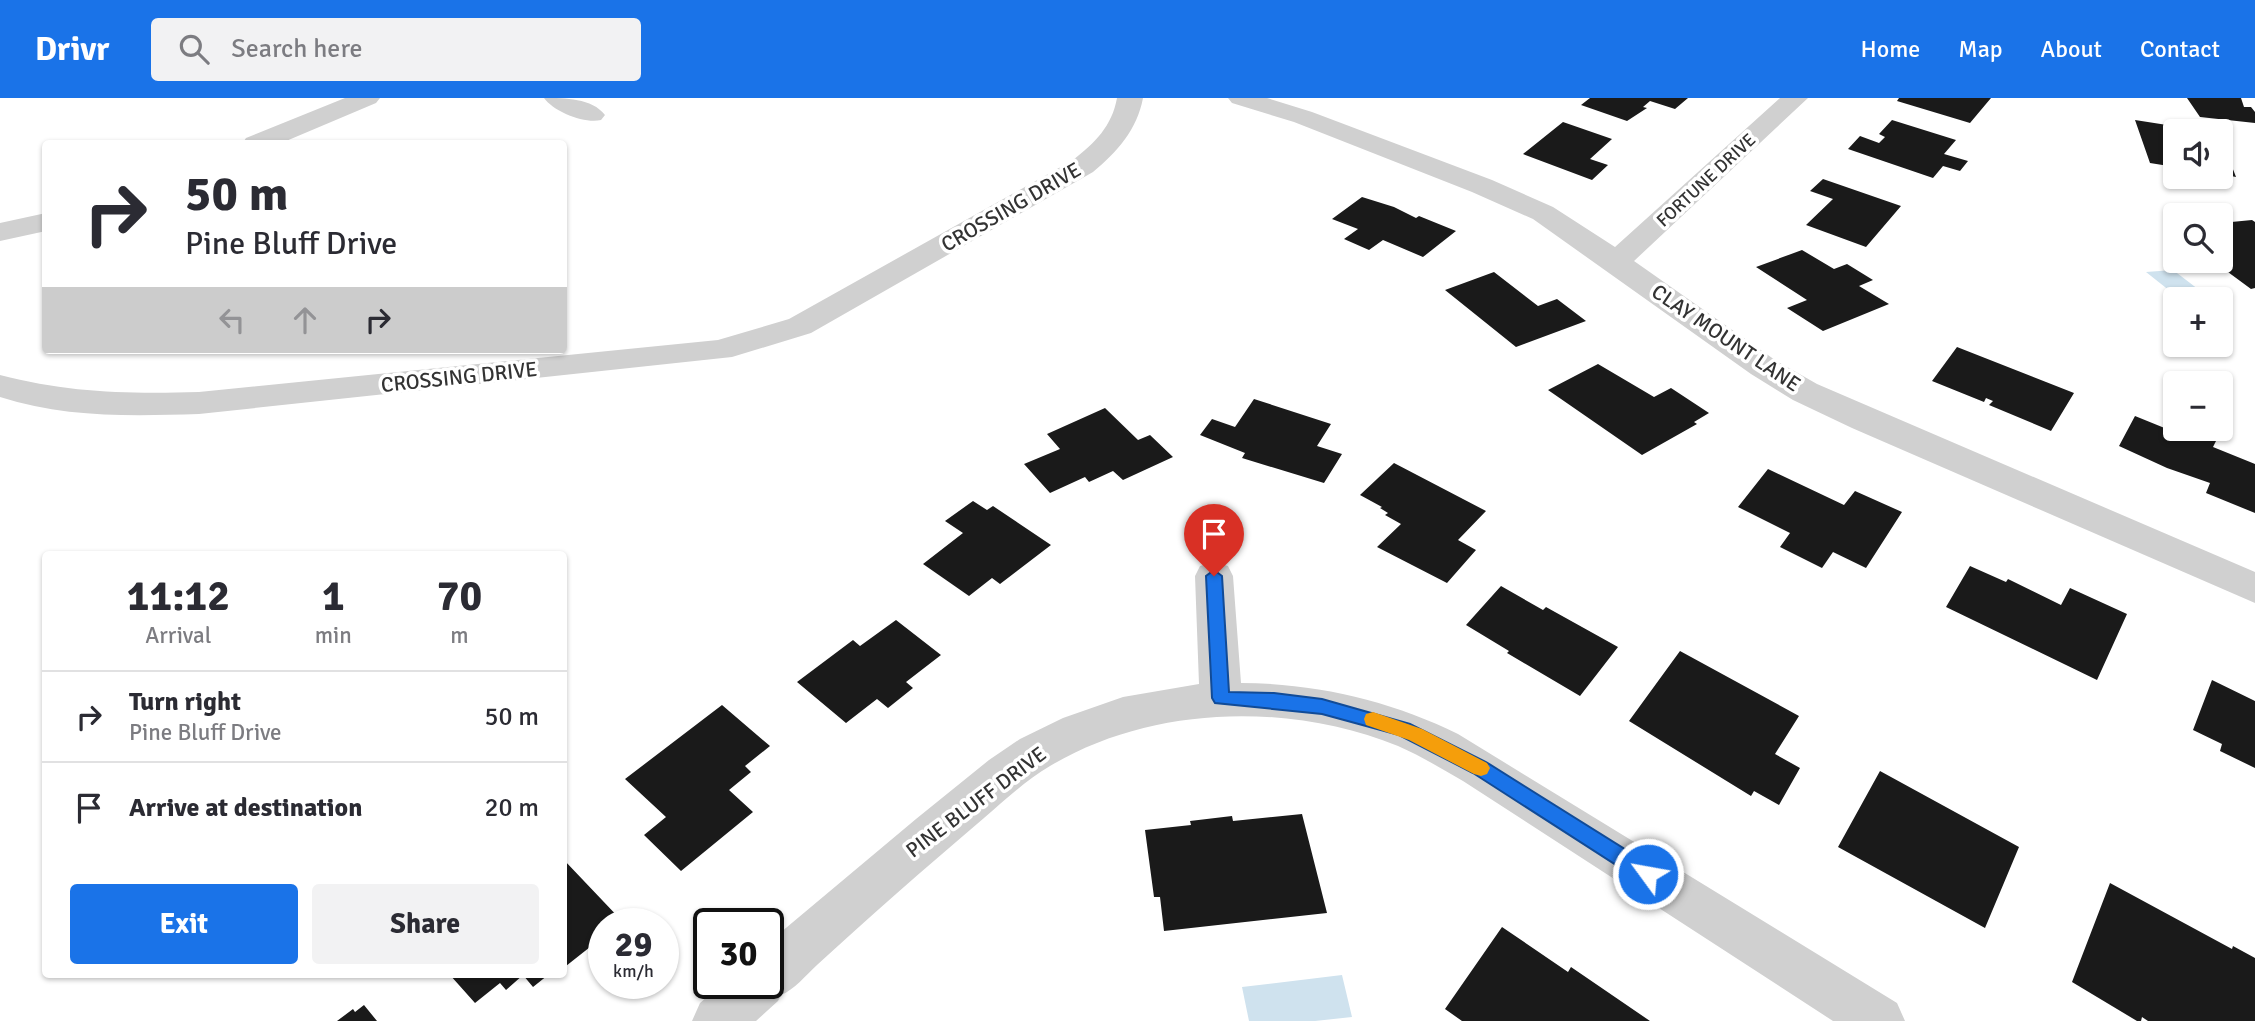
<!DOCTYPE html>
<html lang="en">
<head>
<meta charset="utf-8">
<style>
  :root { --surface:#fff; --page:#f2f2f3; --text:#2b2b33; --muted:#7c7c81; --line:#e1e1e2; --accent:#1a73e8 }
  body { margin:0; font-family:Signika,sans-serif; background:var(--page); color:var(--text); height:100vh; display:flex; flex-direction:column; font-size:26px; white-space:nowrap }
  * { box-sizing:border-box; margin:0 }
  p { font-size:23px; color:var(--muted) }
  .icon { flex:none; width:38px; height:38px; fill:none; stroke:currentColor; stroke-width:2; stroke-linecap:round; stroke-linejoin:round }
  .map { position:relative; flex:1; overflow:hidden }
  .details { position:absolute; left:42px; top:453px; width:525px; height:427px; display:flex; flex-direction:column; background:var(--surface); border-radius:7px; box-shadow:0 2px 5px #0004 }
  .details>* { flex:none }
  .guide { position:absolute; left:42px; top:42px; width:525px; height:214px; border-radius:7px; box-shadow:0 2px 5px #0004; background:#fff; color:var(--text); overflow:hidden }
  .controls { position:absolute; left:2163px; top:21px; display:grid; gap:14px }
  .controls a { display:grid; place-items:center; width:70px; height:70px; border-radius:7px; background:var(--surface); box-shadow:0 2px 5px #0004; font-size:35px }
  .speed { position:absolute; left:588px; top:810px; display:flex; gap:14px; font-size:35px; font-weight:700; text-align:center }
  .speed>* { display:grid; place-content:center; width:91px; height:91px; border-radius:50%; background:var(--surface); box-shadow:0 2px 5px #0004; line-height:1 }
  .speed small { font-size:18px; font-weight:400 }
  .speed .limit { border:4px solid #111; border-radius:10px; background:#fff; color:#111 }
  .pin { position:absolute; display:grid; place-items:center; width:60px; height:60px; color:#fff; margin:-72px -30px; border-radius:50% 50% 50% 0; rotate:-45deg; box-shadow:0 0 7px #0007 }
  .pin .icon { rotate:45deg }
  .me { position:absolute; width:77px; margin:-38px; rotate:302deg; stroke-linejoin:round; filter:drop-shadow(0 0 5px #0008) }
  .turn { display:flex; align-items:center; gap:24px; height:147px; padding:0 28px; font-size:32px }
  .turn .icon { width:91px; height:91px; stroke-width:2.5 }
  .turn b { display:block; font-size:49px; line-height:60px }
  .lanes { display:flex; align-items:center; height:66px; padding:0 28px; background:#0003; justify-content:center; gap:35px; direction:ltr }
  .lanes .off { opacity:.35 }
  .eta { display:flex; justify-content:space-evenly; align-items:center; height:119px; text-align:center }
  .eta b { font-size:42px; font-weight:800; line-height:49px }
  .action { display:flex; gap:14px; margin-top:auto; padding:14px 28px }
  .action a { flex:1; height:80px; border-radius:7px; background:var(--accent); color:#fff; font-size:28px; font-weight:800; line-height:80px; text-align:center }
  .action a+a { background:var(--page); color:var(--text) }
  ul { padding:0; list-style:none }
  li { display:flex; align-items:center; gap:21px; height:91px; padding:0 28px; border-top:2px solid var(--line) }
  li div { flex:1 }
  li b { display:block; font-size:26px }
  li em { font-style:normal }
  header { display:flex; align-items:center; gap:42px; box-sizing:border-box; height:98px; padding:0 35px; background:var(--accent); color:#fff }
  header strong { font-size:33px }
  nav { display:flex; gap:38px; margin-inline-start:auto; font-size:24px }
  .search { width:490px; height:63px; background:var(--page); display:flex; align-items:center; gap:18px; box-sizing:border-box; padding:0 24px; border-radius:7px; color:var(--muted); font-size:26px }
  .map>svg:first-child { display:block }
  .water { fill:#cfe2ee }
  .building { fill:#1a1a1a }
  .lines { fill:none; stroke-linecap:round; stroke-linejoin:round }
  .street { fill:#d0d0d0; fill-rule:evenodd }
  .route { fill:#1a73e8; stroke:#114b97; stroke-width:2 }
  .slow { fill:#f59e0b }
  .labels { text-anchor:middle; stroke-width:7; stroke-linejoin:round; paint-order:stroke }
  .far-street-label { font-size:18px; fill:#333; stroke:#fff }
  .street-label { font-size:21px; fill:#333; stroke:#fff }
</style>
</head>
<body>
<header>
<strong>Drivr</strong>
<div class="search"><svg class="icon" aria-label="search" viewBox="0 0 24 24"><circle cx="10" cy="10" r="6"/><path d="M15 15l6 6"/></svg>Search here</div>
<nav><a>Home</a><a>Map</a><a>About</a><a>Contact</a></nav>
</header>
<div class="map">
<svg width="2255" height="923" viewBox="0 0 2255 923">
  <rect width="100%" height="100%" fill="#fff"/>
  <path class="water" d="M 2173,172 L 2211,201 L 2180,201 L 2146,174 Z
    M 1342,877 L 1352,919 L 1315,923 L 1249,923 L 1242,889 Z"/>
  <path class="building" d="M 1590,0 L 1688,0 L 1675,11 L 1650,3 L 1643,9 L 1647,10 L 1627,23 L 1581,7 Z
    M 1899,0 L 1991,0 L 1970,25 L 1897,3 Z
    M 2187,0 L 2241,0 L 2244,9 L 2251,9 L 2255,14 L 2255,25 L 2200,19 Z
    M 1892,22 L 1956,42 L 1944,56 L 1968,63 L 1960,73 L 1943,68 L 1933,80 L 1848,51 L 1860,38 L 1879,45 L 1885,39 L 1879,36 Z
    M 2135,22 L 2199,32 L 2199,33 L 2175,33 L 2175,69 L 2150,65 Z
    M 1563,24 L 1612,41 L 1590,61 L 1608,67 L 1592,82 L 1523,56 Z
    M 2221,60 L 2229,61 L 2236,79 L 2221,76 Z
    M 1823,81 L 1901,108 L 1866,149 L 1806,127 L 1833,101 L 1810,93 Z
    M 1362,99 L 1394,109 L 1416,120 L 1419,118 L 1456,133 L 1423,159 L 1383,142 L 1369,152 L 1344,141 L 1358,131 L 1332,121 Z
    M 2252,122 L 2255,124 L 2255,190 L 2251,191 L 2213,163 L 2221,163 L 2221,125 Z
    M 1802,152 L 1834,171 L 1847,166 L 1873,182 L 1859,188 L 1889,206 L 1823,233 L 1787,210 L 1807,202 L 1756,169 Z
    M 1494,174 L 1538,208 L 1557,201 L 1586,223 L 1516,249 L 1445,192 Z
    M 1957,249 L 2074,295 L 2051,333 L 1989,307 L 1993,303 L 1986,300 L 1984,304 L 1932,283 Z
    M 1598,266 L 1654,299 L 1671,290 L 1709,315 L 1694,324 L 1697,326 L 1642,357 L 1548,292 Z
    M 1254,301 L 1331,326 L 1317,348 L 1342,356 L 1324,385 L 1242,360 L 1245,355 L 1200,337 L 1212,321 L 1235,329 Z
    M 1105,310 L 1138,342 L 1150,337 L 1173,359 L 1123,382 L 1113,373 L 1089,384 L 1085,379 L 1050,395 L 1024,366 L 1060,351 L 1047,336 Z
    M 2135,318 L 2167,331 L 2170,323 L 2175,325 L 2175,331 L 2191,331 L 2217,341 L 2213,349 L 2255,366 L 2255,415 L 2206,395 L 2210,385 L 2167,370 L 2119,348 Z
    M 1394,365 L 1486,413 L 1458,442 L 1476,452 L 1447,485 L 1377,449 L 1401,426 L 1385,417 L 1388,415 L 1380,410 L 1382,409 L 1360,397 Z
    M 1768,371 L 1844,407 L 1855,393 L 1902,414 L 1866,470 L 1833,454 L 1822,470 L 1780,449 L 1790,435 L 1738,409 Z
    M 973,403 L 987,412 L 993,408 L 1051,447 L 1000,486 L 992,480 L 969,498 L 923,466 L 963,435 L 945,423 Z
    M 1970,468 L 2006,484 L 2008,481 L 2061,507 L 2070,490 L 2127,516 L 2097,582 L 1946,509 Z
    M 1501,488 L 1543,512 L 1546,509 L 1618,549 L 1580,598 L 1507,555 L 1509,553 L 1466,527 Z
    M 896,522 L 941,557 L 906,584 L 913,590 L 888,610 L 877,601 L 846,625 L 797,584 L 853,542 L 860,548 Z
    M 1680,553 L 1799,618 L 1775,656 L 1800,670 L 1779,707 L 1754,693 L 1751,698 L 1629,623 Z
    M 2212,582 L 2255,603 L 2255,670 L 2220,653 L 2222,646 L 2193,632 Z
    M 722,607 L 770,648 L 745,668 L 751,674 L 729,692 L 753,714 L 681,773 L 644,737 L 666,719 L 625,681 Z
    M 1880,673 L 2019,749 L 1985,830 L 1838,749 Z
    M 1302,716 L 1327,815 L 1164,833 L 1160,799 L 1154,799 L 1145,732 L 1191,727 L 1190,723 L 1232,718 L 1233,723 Z
    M 564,762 L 622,823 L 618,826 L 604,826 L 604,838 L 566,868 Z
    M 2110,785 L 2232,851 L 2233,848 L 2255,860 L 2255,923 L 2148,923 L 2142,919 L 2141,923 L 2137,923 L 2072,884 Z
    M 1502,829 L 1568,874 L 1571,869 L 1650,923 L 1462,923 L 1445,911 Z
    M 450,877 L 548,877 L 533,889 L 523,877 L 506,892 L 500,885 L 475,905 Z
    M 364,907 L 377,923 L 337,923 L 353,911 L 355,914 Z"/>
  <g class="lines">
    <path class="street" d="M 345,0 L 380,0 L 376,5 L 279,46 L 242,46 L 246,40 Z
      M 544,0 C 565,0 592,0 605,17 L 601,22 C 585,26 554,14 544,0 Z
      M 1117,0 L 1143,0 C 1137,32 1117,54 1093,74 L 811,235 L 732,259 L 199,316 C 131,318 65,320 0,299 L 0,277 C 69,295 129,296 199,294 L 718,242 L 789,221 L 1073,62 C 1095,45 1112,28 1117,0 Z
      M 1228,0 L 1267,0 L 1312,14 L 1492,82 L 1553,109 L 1615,149 L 1780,0 L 1808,0 L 1634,163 L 1775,262 L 1817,286 L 2255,474 L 2255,505 L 1852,330 L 1793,302 L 1751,276 L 1533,121 L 1472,94 L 1294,24 L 1232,5 Z
      M 46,115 L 46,133 L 0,143 L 0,125 Z
      M 1214,464 L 1228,468 L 1233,478 L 1241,585 C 1315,585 1392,603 1458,636 L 1897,905 L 1905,923 L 1833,923 L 1463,683 C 1442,671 1421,658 1398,648 C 1289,604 1152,607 1050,668 C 1026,682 1005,702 984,720 C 955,745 925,770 896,796 C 869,820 843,843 817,867 C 806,877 794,892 781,897 L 778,903 L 756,923 L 692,923 L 700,905 L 722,886 L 768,886 L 768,845 L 916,721 L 989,662 L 1020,641 L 1063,620 L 1123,599 L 1199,586 L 1195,478 L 1200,468 Z"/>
  </g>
  <path class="route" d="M 1214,472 L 1222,478 L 1229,594 L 1274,595 L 1322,601 L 1410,626 L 1486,664 L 1655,770 L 1658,776 L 1655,783 L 1648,785 L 1641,783 L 1473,675 L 1399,637 L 1322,616 L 1215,605 L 1212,600 L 1206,478 Z"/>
  <path class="slow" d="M 1373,614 L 1422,631 L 1487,665 L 1490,670 L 1487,676 L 1481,678 L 1474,676 L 1409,642 L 1366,627 L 1364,621 L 1366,616 Z"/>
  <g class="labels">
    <g class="far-street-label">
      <text transform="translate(1706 82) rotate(-43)" y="6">FORTUNE DRIVE</text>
    </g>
    <g class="street-label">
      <text transform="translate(1011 109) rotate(-30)" y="7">CROSSING DRIVE</text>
      <text transform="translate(1726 240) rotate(34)" y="7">CLAY MOUNT LANE</text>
      <text transform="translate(459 279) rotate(-6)" y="7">CROSSING DRIVE</text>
      <text transform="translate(976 704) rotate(-37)" y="7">PINE BLUFF DRIVE</text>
    </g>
  </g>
</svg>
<div class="controls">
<a><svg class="icon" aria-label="sound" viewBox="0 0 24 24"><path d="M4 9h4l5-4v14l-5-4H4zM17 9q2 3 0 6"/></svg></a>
<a><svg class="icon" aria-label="search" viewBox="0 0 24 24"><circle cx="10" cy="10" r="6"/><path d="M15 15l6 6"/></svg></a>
<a>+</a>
<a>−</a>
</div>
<div class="speed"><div>29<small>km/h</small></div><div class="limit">30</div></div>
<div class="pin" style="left:1214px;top:478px;background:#d93025"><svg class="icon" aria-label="arrive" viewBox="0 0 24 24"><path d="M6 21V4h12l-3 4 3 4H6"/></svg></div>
<svg class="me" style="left:1648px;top:776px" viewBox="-20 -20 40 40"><circle r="17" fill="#1a73e8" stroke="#fff" stroke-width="3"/><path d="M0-11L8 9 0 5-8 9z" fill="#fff"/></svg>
<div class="guide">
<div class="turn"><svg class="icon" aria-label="right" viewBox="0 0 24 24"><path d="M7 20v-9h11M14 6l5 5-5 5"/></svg><div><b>50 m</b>Pine Bluff Drive</div></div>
<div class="lanes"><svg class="icon off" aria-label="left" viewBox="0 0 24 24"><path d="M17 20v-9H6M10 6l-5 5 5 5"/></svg><svg class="icon off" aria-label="ahead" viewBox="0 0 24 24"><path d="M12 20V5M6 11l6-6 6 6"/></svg><svg class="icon" aria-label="right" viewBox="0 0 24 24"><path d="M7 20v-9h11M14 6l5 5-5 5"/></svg></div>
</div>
<section class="details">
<div class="eta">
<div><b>11:12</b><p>Arrival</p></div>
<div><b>1</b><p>min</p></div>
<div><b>70</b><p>m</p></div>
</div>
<ul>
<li><svg class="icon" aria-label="right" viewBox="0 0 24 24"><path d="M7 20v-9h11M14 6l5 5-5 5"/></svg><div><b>Turn right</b><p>Pine Bluff Drive</p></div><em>50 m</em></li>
<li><svg class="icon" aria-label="arrive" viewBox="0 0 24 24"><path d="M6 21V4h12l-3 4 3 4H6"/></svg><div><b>Arrive at destination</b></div><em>20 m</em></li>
</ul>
<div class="action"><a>Exit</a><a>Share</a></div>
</section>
</div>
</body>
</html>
